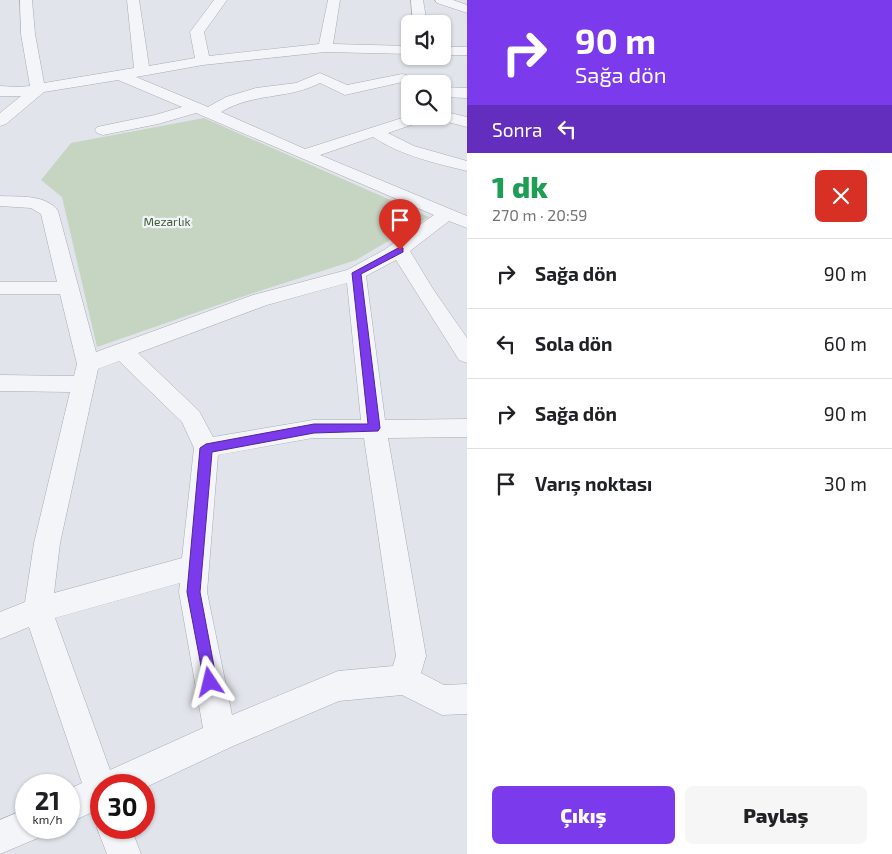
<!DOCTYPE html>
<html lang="tr">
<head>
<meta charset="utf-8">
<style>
  :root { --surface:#fff; --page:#f6f6f6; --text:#202124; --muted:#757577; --line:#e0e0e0; --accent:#7c3aed }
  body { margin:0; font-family:"Exo 2",sans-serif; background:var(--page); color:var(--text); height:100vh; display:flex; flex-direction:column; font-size:19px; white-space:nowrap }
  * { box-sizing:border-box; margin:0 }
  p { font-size:16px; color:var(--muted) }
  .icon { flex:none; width:28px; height:28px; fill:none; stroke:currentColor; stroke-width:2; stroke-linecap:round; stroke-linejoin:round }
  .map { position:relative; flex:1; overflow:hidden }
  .side { display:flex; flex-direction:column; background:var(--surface); width:425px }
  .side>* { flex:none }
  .banner { background:#7c3aed; color:#fff; overflow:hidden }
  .fabs { position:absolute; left:401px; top:15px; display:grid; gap:10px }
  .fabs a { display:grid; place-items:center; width:50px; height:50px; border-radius:8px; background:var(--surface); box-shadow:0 1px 4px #0004; font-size:25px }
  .speed { position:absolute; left:15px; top:774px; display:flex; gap:10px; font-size:25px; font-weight:700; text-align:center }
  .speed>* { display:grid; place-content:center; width:65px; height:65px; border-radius:50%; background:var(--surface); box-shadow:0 1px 4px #0004; line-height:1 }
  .speed small { font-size:12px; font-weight:400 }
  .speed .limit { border:8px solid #d22; background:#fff; color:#111 }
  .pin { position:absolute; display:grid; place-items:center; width:42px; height:42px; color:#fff; margin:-51px -21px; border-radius:50% 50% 50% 0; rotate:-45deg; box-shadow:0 0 5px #0007 }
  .pin .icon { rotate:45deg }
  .me { position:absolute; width:55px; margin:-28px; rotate:350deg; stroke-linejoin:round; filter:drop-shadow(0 0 4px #0008) }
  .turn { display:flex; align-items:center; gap:18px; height:105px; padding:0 25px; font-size:22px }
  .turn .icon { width:65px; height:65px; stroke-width:2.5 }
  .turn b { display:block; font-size:35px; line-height:42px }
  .then { display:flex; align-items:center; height:48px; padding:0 25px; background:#0003; gap:10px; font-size:19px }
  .round { display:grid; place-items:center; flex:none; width:52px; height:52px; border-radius:8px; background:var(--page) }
  .summary { display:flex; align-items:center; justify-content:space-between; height:85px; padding:0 25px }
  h1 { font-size:30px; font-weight:800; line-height:38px; color:#1e9e55 }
  .button { display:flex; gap:10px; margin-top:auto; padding:10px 25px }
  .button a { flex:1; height:58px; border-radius:8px; background:var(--accent); color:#fff; font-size:20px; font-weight:800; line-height:58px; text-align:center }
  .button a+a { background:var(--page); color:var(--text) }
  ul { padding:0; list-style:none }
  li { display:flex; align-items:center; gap:15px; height:70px; padding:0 25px; border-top:1px solid var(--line) }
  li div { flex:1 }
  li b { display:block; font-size:19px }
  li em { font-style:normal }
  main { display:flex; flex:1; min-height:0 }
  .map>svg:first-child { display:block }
  .green { fill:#c6d4c2 }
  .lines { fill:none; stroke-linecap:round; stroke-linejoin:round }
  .minor-casing { stroke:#a6abb4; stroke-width:1 }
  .minor { fill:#f4f5f8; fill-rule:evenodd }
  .route { fill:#7c3aed; stroke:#51269a }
  .labels { text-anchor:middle; stroke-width:4.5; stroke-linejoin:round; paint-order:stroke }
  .far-park-label { font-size:12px; fill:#3c5d37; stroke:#f1f3f7 }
</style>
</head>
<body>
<main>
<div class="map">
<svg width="467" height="854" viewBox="0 0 467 854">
  <rect width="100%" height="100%" fill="#e1e4ea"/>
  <path class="green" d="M 204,118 L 429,217 L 356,260 L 238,298 L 97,347 L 62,197 L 41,180 L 71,143 Z"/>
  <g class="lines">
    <g class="minor-casing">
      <path id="minor" d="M 20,0 L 32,0 L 35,34 L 44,83 L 134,68 L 127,0 L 139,0 L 149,66 L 195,58 L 190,32 L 214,0 L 227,0 L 204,32 L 209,56 L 319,44 L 328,0 L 340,0 L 333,44 L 410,46 L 410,54 L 325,52 L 203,65 L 136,77 L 208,107 L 226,97 L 256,88 L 296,83 L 320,73 L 347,85 L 402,74 L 407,75 L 409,78 L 407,81 L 345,95 L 320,83 C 287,100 255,92 221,112 L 305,149 L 402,118 L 410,113 L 410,116 L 424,116 L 414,124 L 388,133 L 414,146 L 467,161 L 467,171 C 435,163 402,156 373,137 L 320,155 L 467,216 L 467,228 L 449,221 L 410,251 L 433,289 L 467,338 L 467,363 L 459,360 L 396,260 L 366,276 L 385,420 L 467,419 L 467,437 L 388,438 L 426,656 L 421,673 L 444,685 L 467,684 L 467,714 L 442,715 L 402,695 L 339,701 L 231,747 L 144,788 L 144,785 L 101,785 L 101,808 L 69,823 L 69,789 L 82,783 L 29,627 L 0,639 L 0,612 L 25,602 L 34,543 L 70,392 L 0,391 L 0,375 L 74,376 L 77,364 L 60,294 L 0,294 L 0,282 L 57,282 L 41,214 L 31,208 L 0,206 L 0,196 C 19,197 46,194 58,211 L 96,352 L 253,295 L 347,270 L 384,250 L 434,215 L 196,113 L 158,124 L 103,135 L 97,133 L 95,130 L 97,127 L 155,115 L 182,107 L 118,80 L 44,92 L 6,124 L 0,126 L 0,113 L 21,96 L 0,96 L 0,86 L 18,87 L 30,86 L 21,34 ZM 347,283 L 361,420 L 313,420 L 213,437 L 199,411 L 138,353 L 267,305 ZM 119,361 L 182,422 L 194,448 L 182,558 L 54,593 L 60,543 L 98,369 ZM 313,438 L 364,438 L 396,656 L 393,666 L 338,671 L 232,715 L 207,592 L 218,455 ZM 180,583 L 179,592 L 203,728 L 110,770 L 55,618 Z
        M 411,0 L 423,0 L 427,24 L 413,24 Z
        M 435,0 L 453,0 L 467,5 L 467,13 L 437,3 Z
        M 442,47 L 467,47 L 467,55 L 442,55 Z
        M 442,87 L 467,88 L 467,98 L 442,97 Z
        M 442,111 L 467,117 L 467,127 L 436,119 L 434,116 L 442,116 Z
        M 26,809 L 26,828 L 42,828 L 38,838 L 0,854 L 0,820 Z
        M 101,818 L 101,828 L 131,828 L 141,854 L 107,854 L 97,828 Z"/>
    </g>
    <use href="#minor" class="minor"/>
  </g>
  <path class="route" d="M 400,247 L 403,248 L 403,252 L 361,274 L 380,428 L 378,431 L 314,433 L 212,452 L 200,592 L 217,682 L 215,687 L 210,689 L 205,687 L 187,592 L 200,448 L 206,444 L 314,424 L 368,424 L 352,273 Z"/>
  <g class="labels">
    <g class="far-park-label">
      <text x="167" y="226">Mezarlık</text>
    </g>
  </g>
</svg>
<div class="fabs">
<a><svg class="icon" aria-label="sound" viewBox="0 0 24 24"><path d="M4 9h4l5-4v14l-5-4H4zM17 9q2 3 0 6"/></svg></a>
<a><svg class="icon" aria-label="search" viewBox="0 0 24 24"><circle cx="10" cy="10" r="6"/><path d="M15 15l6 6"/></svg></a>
</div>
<div class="speed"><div>21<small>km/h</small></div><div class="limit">30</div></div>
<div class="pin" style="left:400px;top:250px;background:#d93025"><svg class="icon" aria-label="arrive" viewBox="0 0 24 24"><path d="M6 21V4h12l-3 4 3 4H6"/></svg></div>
<svg class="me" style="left:210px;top:682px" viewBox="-20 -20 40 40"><path d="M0-17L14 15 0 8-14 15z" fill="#7c3aed" stroke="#fff" stroke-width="4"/></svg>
</div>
<section class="side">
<div class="banner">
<div class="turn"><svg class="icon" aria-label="right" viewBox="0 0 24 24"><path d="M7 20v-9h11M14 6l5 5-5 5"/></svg><div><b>90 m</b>Sağa dön</div></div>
<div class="then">Sonra<svg class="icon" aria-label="left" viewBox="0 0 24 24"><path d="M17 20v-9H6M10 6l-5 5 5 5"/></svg></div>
</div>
<div class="summary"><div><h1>1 dk</h1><p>270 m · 20:59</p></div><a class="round" style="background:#d93025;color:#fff"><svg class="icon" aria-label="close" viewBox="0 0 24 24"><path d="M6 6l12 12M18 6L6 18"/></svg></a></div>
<ul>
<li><svg class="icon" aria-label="right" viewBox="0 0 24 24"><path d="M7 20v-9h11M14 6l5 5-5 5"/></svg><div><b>Sağa dön</b></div><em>90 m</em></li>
<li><svg class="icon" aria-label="left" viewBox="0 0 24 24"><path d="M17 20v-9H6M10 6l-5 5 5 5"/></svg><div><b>Sola dön</b></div><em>60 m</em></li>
<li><svg class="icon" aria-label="right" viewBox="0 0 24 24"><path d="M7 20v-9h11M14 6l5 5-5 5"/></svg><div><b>Sağa dön</b></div><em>90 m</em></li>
<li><svg class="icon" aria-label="arrive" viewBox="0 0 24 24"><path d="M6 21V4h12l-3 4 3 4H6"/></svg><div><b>Varış noktası</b></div><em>30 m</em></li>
</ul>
<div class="button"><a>Çıkış</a><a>Paylaş</a></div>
</section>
</main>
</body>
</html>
